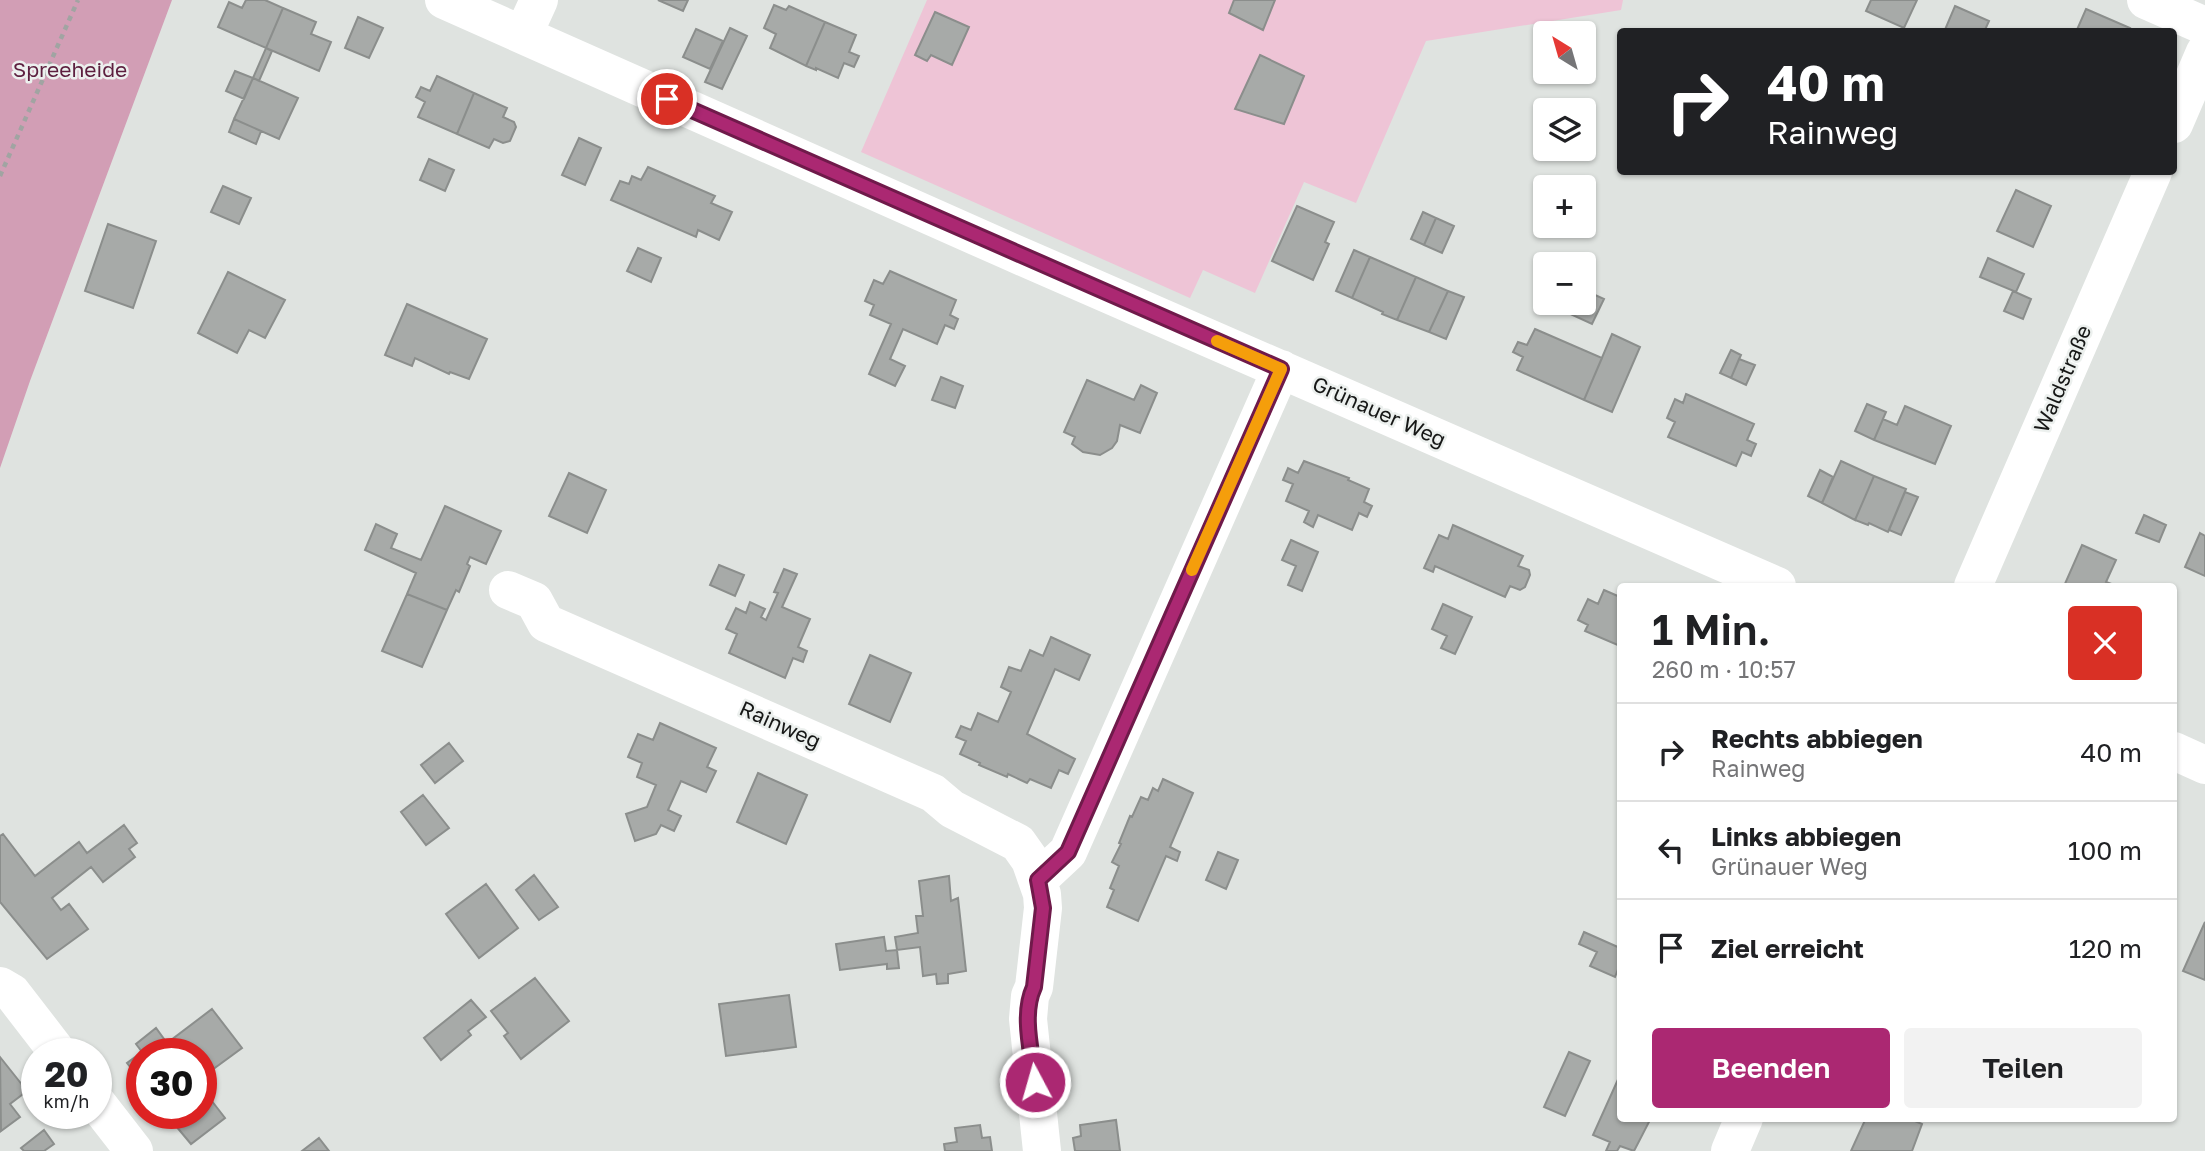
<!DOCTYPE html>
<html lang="de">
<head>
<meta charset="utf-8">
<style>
  :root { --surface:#fff; --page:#f2f2f2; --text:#202124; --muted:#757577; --line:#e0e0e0; --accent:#ab2872 }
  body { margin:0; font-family:"Golos Text",sans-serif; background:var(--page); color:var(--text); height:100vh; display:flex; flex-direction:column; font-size:26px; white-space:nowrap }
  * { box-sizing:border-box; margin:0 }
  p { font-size:23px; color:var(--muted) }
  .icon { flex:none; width:38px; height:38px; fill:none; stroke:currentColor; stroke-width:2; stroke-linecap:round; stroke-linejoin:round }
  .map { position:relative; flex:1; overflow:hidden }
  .drawer { position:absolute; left:1617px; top:583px; width:560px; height:539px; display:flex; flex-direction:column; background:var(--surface); border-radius:7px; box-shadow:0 2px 5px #0004 }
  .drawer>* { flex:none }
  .banner { position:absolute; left:1617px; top:28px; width:560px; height:147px; border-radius:7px; box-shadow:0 2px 5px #0004; background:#202124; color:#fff; overflow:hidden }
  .needle { width:46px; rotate:323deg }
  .buttons { position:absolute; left:1533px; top:21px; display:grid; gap:14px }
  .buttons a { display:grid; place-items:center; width:63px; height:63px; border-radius:7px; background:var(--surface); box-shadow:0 2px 5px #0004; font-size:35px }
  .speed { position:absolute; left:21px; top:1038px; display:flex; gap:14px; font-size:35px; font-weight:700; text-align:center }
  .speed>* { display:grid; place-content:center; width:91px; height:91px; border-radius:50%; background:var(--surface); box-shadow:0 2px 5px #0004; line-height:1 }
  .speed small { font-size:18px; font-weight:400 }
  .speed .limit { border:10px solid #d22; background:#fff; color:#111 }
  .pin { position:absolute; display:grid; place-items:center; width:60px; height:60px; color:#fff; margin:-30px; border:4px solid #fff; border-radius:50%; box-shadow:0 2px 7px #0007 }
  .me { position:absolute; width:77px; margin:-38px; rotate:354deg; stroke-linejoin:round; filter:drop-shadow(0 0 5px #0008) }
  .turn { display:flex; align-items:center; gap:24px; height:147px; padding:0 35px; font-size:32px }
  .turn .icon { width:91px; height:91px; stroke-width:2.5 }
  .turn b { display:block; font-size:49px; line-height:60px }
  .round { display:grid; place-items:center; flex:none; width:74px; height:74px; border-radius:7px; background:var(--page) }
  .headline { display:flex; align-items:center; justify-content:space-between; height:119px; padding:0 35px }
  h1 { font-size:42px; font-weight:600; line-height:52px }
  .action { display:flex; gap:14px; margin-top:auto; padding:14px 35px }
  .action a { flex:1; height:80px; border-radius:7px; background:var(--accent); color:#fff; font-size:28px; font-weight:600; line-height:80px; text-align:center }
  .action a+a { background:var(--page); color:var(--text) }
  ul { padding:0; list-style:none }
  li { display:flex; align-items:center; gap:21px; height:98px; padding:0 35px; border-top:2px solid var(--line) }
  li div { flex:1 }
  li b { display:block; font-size:26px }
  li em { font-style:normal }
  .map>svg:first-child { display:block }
  .green { fill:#eec4d6 }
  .forest { fill:#d29eb5 }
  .building { fill:#a7aaa8; stroke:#8b8e8c; stroke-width:2 }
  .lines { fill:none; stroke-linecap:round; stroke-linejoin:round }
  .path { stroke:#a1a4a2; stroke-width:4.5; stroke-dasharray:5 5; stroke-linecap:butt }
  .minor { stroke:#fff; stroke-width:38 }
  .route-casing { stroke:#6f1a4a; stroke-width:18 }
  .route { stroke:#ab2872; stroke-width:12 }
  .slow { stroke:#f59e0b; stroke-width:12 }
  .labels { text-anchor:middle; stroke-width:5; stroke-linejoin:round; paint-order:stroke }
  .park-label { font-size:21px; fill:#5d1f3f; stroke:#ecf0ee }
  .street-label { font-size:21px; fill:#161716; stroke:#ecf0ee }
</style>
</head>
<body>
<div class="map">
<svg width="2205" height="1151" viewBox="0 0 2205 1151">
  <rect width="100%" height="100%" fill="#dfe3e0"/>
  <path class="green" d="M 927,0 L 1623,0 L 1621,10 L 1426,41 L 1356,203 L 1304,182 L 1255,293 L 1203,270 L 1190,298 L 861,152 Z"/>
  <path class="forest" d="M 0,0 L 172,0 L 30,381 L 0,468 Z"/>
  <path class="building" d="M 246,0 L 265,0 L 283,8 L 266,48 L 218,27 L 229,2 L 242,8 Z
    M 658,0 L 688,0 L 683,11 Z
    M 1234,0 L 1275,0 L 1263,30 L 1229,13 Z
    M 1871,0 L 1917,0 L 1904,28 L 1866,11 Z
    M 774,5 L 786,10 L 789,6 L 825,22 L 806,66 L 770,48 L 776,34 L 764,28 Z
    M 1955,6 L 1989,21 L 1984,32 L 1944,32 Z
    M 283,8 L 316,22 L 311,34 L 331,42 L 319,71 L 266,48 Z
    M 2086,9 L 2130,28 L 2128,32 L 2076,32 Z
    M 935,12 L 969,27 L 952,65 L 931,55 L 927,61 L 915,55 Z
    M 358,17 L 383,28 L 369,58 L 345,48 Z
    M 825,22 L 856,35 L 849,52 L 859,56 L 854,67 L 844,63 L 838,78 L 816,68 L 816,70 L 806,66 Z
    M 730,28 L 747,36 L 722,89 L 705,82 Z
    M 696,29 L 723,41 L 710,69 L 683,57 Z
    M 266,48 L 272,51 L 259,81 L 253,78 Z
    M 1260,55 L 1304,76 L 1284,124 L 1235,109 Z
    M 235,71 L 253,78 L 244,99 L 226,91 Z
    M 437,76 L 474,93 L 457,134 L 418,117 L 425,102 L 416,97 L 421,87 L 430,91 Z
    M 253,78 L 298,98 L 279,139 L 234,119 Z
    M 474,93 L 507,108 L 503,117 L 514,122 L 516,127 L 510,141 L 503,143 L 494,139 L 489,148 L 457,134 Z
    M 234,119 L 261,131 L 256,144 L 229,132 Z
    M 579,138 L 601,148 L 585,185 L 562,175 Z
    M 429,159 L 454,170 L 445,191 L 420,180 Z
    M 648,167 L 715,196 L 711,203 L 732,212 L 719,240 L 698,230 L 696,237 L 611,200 L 620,181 L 629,184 L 632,176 L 641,180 Z
    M 223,186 L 251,198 L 239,224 L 211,212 Z
    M 2016,190 L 2051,206 L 2033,247 L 1997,231 Z
    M 1297,206 L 1334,222 L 1325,242 L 1329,244 L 1313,280 L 1272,261 Z
    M 1423,212 L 1436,218 L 1424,245 L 1411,239 Z
    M 1436,218 L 1454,226 L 1442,253 L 1424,245 Z
    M 108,224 L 156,241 L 133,308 L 85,291 Z
    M 638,248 L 661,258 L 651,282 L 627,271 Z
    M 1354,250 L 1370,257 L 1352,298 L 1336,291 Z
    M 1370,257 L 1416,277 L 1397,320 L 1382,314 L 1383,312 L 1352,298 Z
    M 1988,258 L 2024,274 L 2016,292 L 1980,277 Z
    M 890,271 L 956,300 L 950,315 L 958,319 L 954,329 L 945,325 L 937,344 L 903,329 L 890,359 L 905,366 L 895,386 L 869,374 L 891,324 L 870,315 L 874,305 L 865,301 L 874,280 L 883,284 Z
    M 228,272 L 285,300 L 265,338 L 249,330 L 237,353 L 198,333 Z
    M 1416,277 L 1448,291 L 1429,332 L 1397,320 Z
    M 1584,290 L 1604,299 L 1592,324 L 1566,312 L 1570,303 L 1584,303 Z
    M 1448,291 L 1464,297 L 1446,339 L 1429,332 Z
    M 2013,291 L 2031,299 L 2023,319 L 2004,311 Z
    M 407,304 L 487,339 L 469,379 L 450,372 L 449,374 L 415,358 L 412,366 L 385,355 Z
    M 1535,329 L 1602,358 L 1584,400 L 1517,370 L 1523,357 L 1513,352 L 1518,342 L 1527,345 Z
    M 1612,334 L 1640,347 L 1612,412 L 1584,400 Z
    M 1731,350 L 1741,355 L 1731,378 L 1720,373 Z
    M 1739,359 L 1755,365 L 1746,385 L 1731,378 Z
    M 941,377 L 963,386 L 955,408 L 932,400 Z
    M 1087,380 L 1134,400 L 1141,385 L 1157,393 L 1140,433 L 1120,425 L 1117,441 L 1112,448 L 1100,455 L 1083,452 L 1072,444 L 1075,437 L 1064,432 Z
    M 1686,394 L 1754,424 L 1747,440 L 1756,444 L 1751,456 L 1742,452 L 1736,466 L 1668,437 L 1675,422 L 1667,418 L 1675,399 L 1683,403 Z
    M 1867,404 L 1886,412 L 1874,440 L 1855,431 Z
    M 1905,406 L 1951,426 L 1935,464 L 1874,440 L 1883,419 L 1897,425 Z
    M 1304,461 L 1349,478 L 1348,480 L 1369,489 L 1364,502 L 1372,506 L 1367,517 L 1359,513 L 1352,530 L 1318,515 L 1313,527 L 1304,522 L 1309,511 L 1286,501 L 1293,484 L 1283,480 L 1288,468 L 1298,473 Z
    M 1841,461 L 1874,476 L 1855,520 L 1822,503 Z
    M 1820,470 L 1833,477 L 1822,503 L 1808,496 Z
    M 569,473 L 606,490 L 587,533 L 549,516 Z
    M 1874,476 L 1906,489 L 1888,532 L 1869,523 L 1868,525 L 1855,520 Z
    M 1905,492 L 1918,497 L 1901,535 L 1889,530 Z
    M 445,506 L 501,531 L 486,564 L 470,557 L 467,564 L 470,566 L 459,592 L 456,590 L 447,610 L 407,594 L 416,573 L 365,550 L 376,524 L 397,534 L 391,548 L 421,560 Z
    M 2144,515 L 2166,525 L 2159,542 L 2136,533 Z
    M 1453,525 L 1523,556 L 1518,566 L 1529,570 L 1530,575 L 1525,587 L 1520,590 L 1510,586 L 1505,597 L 1435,566 L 1433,572 L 1424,568 L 1439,535 L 1448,539 Z
    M 2200,533 L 2205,536 L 2205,576 L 2185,567 Z
    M 1291,540 L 1318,552 L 1302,591 L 1288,585 L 1296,566 L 1282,560 Z
    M 2082,545 L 2116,560 L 2106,582 L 2117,586 L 2064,586 Z
    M 719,565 L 744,575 L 735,596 L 710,585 Z
    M 784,569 L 797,574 L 782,607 L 810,619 L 798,647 L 807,651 L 803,662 L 793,658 L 785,678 L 729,653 L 737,634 L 726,629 L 736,608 L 746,613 L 750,602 L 765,609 L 761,617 L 766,620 L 778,593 L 774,592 Z
    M 1604,590 L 1620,597 L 1620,646 L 1585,631 L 1588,625 L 1578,620 L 1588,599 L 1598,604 Z
    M 407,594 L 447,610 L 422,667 L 382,651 Z
    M 1443,604 L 1472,617 L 1455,654 L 1441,648 L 1447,636 L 1432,629 Z
    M 1051,637 L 1090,655 L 1079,680 L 1055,669 L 1027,734 L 1075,759 L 1068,774 L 1059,770 L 1051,788 L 1030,779 L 1027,783 L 1008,774 L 1007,777 L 979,765 L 980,763 L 960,754 L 966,741 L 956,737 L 961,726 L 971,730 L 978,713 L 998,722 L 1011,692 L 1001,687 L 1009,667 L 1021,671 L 1030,650 L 1043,656 Z
    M 870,655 L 911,673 L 890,722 L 849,704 Z
    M 660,723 L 716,748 L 707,767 L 716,771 L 706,792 L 681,781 L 668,810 L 681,816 L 674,831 L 661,825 L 656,834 L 635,841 L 626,814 L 647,807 L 656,785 L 637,777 L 642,763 L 628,757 L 638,734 L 653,740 Z
    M 449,743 L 463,761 L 435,783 L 421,765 Z
    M 758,773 L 807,795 L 786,844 L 737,822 Z
    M 1163,779 L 1193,793 L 1170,847 L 1180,852 L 1177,861 L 1166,856 L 1138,921 L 1107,907 L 1114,890 L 1110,888 L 1119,866 L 1112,862 L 1121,844 L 1119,843 L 1130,816 L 1132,817 L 1141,797 L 1148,800 L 1153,788 L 1158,791 Z
    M 423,795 L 449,828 L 426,845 L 401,812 Z
    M 124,825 L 137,843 L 129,849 L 135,857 L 103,882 L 91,867 L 52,898 L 61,910 L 69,904 L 88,929 L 47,959 L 0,902 L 0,836 L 3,834 L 35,876 L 79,842 L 87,853 Z
    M 1218,852 L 1238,860 L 1226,889 L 1206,880 Z
    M 534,875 L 558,907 L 539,920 L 516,890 Z
    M 949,876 L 951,901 L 958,898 L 966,971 L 948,974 L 948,983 L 937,984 L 936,974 L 923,976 L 920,947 L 897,950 L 895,937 L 918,933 L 916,916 L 923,916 L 919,881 Z
    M 486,884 L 518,928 L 479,958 L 446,914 Z
    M 2205,922 L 2205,980 L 2183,971 Z
    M 1584,932 L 1620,948 L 1620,964 L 1615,977 L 1590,966 L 1597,952 L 1579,944 Z
    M 884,937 L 886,951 L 897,950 L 899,968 L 887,969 L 887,964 L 840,970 L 836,944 Z
    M 535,978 L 569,1021 L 521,1059 L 504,1036 L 508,1033 L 491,1011 Z
    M 789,995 L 796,1047 L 726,1056 L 719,1004 Z
    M 471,1000 L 486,1017 L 468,1031 L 471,1035 L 441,1060 L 424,1038 Z
    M 212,1009 L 242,1048 L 201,1078 L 201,1054 L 142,1054 L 142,1082 L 127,1063 L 142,1052 L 136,1044 L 156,1028 L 167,1043 Z
    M 1569,1052 L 1590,1061 L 1565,1116 L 1544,1107 Z
    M 0,1057 L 27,1091 L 10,1104 L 20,1117 L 1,1131 Z
    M 1620,1075 L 1620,1118 L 1651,1118 L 1634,1151 L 1620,1146 L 1617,1151 L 1606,1151 L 1610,1142 L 1593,1135 Z
    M 201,1087 L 225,1118 L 191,1144 L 165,1113 L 201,1113 Z
    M 1866,1118 L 1908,1118 L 1922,1124 L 1912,1151 L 1851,1151 Z
    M 1116,1120 L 1120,1151 L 1075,1151 L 1073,1138 L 1081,1136 L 1080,1125 Z
    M 980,1125 L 982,1138 L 990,1137 L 992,1151 L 945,1151 L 944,1144 L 957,1142 L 955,1128 Z
    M 44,1130 L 54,1144 L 44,1151 L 24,1151 L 21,1148 Z
    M 319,1138 L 329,1151 L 302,1151 Z"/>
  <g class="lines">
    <path class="path" d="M 0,176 L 78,0"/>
    <path class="minor" d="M 444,0 L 1009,251 L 1777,586
      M 2146,0 L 2205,26
      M 523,35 L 539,0
      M 2174,124 L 2205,52
      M 1973,586 L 2153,172
      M 508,590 L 534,601 L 546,623 L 933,793 L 952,809 L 1018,843 L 1030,860 L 1042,894 L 1043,908 L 1034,987 L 1030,996 L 1028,1019 L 1042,1151
      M 2174,751 L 2205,765
      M 1038,880 L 1068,852 L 1281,369
      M 0,986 L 12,993 L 59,1054
      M 96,1102 L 134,1151
      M 1730,1151 L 1744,1118"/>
  </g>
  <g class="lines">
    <g class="route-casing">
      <path id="route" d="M 667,99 L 1281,369 L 1068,852 L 1038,880 L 1043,908 L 1034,987 C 1021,1015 1032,1052 1035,1082"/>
    </g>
    <use href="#route" class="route"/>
    <path class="slow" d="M 1192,570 L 1281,369 L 1217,341"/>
  </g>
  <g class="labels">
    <g class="park-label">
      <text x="70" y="77">Spreeheide</text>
    </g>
    <g class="street-label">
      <text transform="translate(2063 379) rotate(-67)" y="7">Waldstraße</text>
      <text transform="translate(1379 412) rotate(24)" y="7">Grünauer Weg</text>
      <text transform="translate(780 725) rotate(24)" y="7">Rainweg</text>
    </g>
  </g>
</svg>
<div class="buttons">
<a><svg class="needle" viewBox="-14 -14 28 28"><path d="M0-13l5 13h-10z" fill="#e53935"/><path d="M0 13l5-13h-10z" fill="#757577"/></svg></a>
<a><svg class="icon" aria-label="layers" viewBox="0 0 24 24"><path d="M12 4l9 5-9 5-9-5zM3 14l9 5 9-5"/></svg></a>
<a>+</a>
<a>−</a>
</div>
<div class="speed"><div>20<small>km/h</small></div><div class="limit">30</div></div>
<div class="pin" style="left:667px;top:99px;background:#d93025"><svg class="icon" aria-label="arrive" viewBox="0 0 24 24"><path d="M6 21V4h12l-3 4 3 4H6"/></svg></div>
<svg class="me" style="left:1035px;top:1082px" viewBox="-20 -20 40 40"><circle r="17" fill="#ab2872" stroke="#fff" stroke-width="3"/><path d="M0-11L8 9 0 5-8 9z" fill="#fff"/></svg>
<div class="banner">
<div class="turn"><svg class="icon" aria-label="right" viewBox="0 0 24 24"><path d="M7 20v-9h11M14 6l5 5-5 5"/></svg><div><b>40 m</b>Rainweg</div></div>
</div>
<section class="drawer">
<div class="headline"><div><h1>1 Min.</h1><p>260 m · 10:57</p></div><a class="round" style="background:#d93025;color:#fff"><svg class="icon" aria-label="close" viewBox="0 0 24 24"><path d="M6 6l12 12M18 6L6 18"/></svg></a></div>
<ul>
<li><svg class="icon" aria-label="right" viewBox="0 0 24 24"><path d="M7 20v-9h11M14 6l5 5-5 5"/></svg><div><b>Rechts abbiegen</b><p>Rainweg</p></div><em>40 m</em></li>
<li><svg class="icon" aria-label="left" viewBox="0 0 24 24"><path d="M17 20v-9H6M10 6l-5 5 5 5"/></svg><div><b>Links abbiegen</b><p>Grünauer Weg</p></div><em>100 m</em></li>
<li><svg class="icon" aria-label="arrive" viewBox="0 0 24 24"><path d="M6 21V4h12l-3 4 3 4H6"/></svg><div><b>Ziel erreicht</b></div><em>120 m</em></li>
</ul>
<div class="action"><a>Beenden</a><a>Teilen</a></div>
</section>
</div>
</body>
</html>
